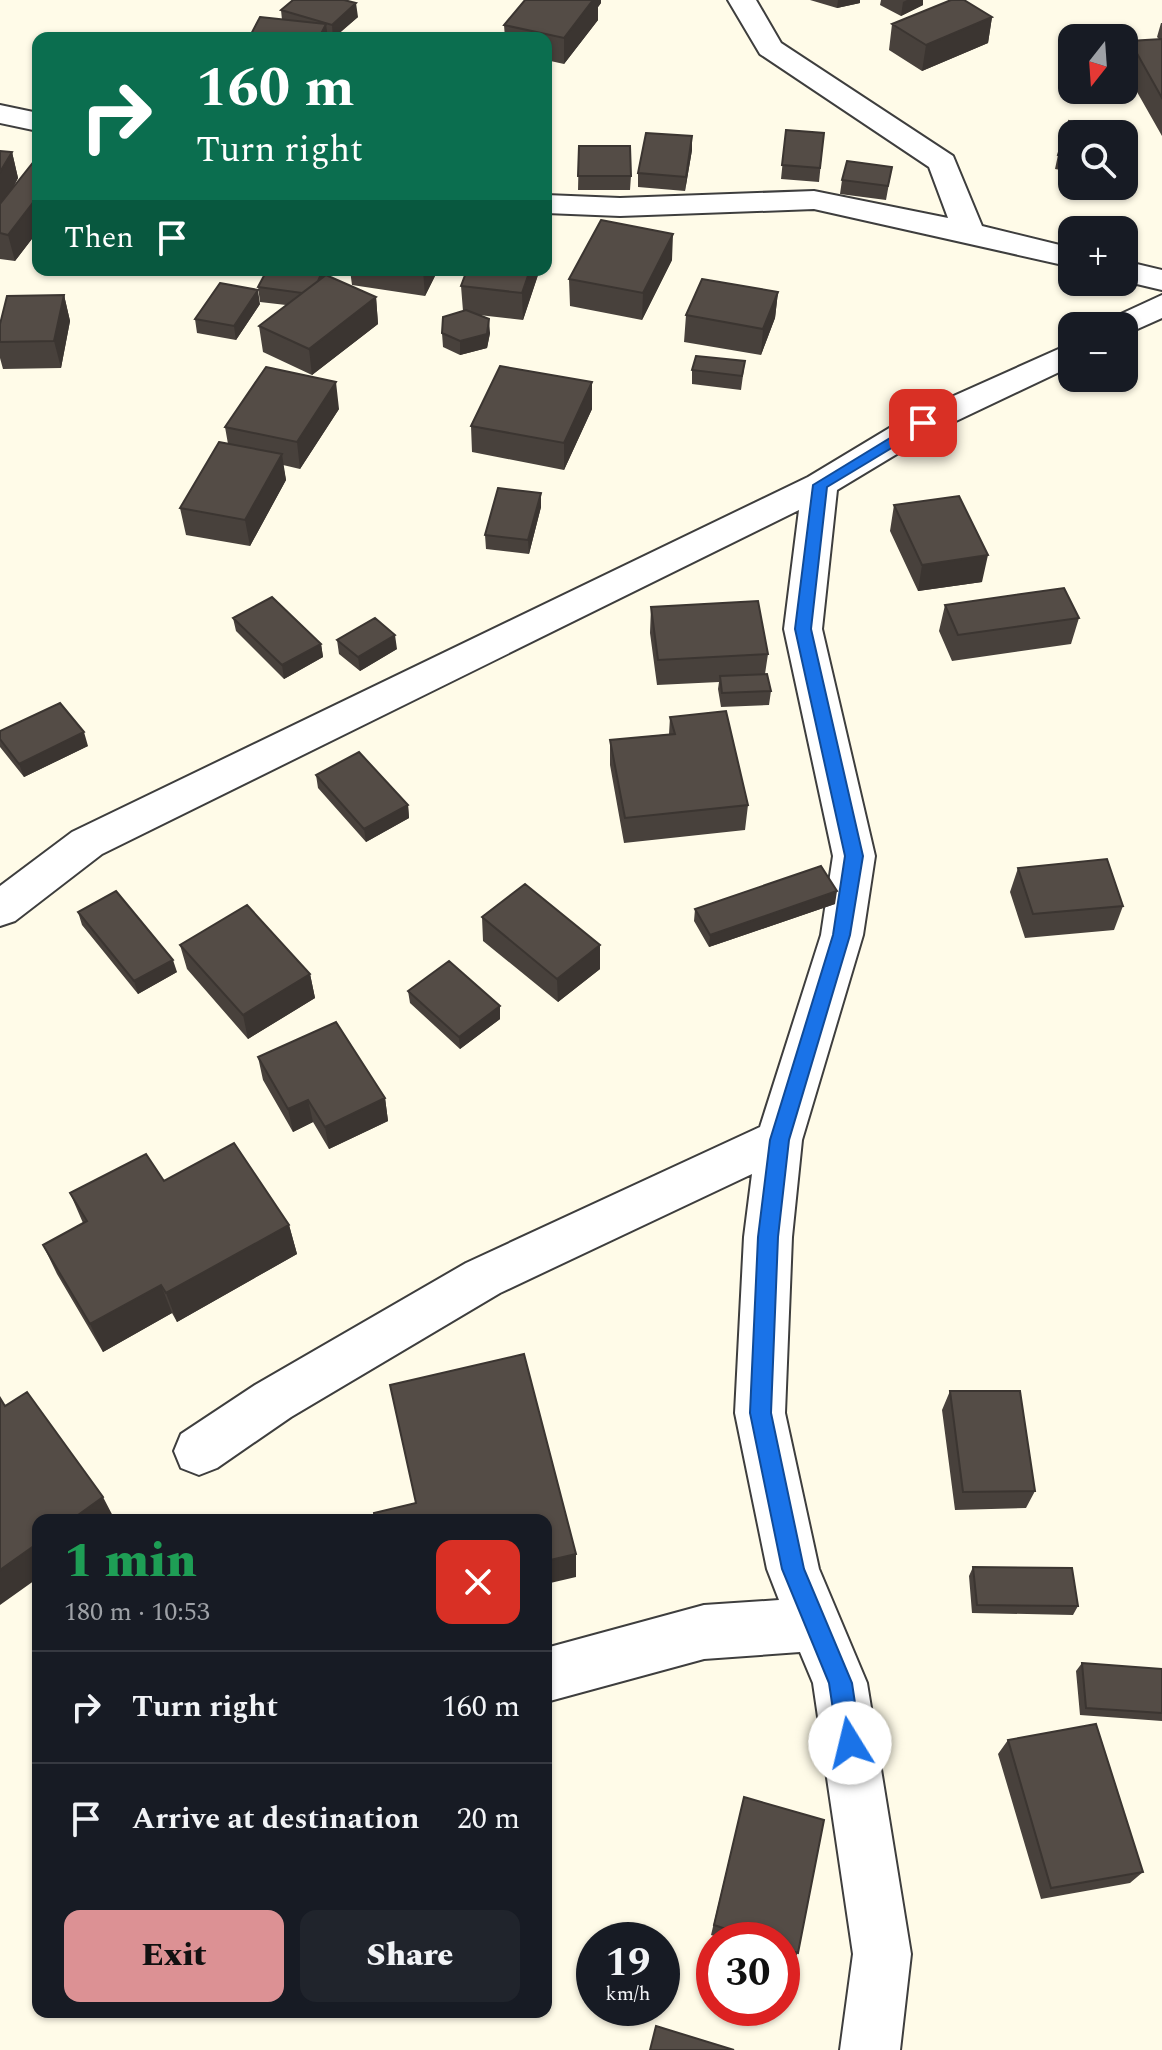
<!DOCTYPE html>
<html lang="en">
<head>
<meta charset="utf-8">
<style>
  :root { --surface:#171b24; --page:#20242c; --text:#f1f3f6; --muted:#9ea1a6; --line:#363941; --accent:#dc9194 }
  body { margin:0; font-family:Spectral,serif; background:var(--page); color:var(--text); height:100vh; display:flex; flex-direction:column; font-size:30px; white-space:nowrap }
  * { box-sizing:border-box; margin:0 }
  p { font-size:26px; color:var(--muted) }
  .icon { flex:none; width:44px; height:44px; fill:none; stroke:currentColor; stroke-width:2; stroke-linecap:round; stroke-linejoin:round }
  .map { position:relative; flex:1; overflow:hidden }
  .details { position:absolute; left:32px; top:1514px; width:520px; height:504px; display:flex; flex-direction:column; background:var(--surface); border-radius:16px; box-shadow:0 2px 6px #0004 }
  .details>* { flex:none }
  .top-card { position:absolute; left:32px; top:32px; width:520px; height:244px; border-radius:16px; box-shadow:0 2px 6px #0004; background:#0b6e4f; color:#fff; overflow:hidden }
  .needle { width:52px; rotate:197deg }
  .tools { position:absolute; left:1058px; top:24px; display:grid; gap:16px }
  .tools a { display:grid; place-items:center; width:80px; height:80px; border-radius:16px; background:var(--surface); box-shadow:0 2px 6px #0004; font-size:40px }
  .speed { position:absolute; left:576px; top:1922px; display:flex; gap:16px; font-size:40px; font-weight:700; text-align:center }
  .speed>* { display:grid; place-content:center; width:104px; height:104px; border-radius:50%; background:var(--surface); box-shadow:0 2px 6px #0004; line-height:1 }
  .speed small { font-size:20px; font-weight:400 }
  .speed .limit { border:12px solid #d22; background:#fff; color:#111 }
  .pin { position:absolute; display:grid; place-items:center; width:68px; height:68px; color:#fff; margin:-34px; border-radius:16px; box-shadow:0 4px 12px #0006 }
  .me { position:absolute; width:88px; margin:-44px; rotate:351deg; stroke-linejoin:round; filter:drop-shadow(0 0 6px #0008) }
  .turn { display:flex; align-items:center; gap:28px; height:168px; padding:0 32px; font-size:36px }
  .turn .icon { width:104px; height:104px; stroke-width:2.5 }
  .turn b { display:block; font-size:56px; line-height:68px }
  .then { display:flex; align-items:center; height:76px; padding:0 32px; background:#0003; gap:16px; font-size:30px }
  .round { display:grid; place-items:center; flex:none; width:84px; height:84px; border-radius:16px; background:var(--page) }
  .overview { display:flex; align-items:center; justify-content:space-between; height:136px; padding:0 32px }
  h1 { font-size:48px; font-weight:800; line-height:60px; color:#1e9e55 }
  .cta { display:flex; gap:16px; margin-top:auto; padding:16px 32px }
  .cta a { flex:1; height:92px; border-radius:16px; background:var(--accent); color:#111; font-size:32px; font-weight:800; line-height:92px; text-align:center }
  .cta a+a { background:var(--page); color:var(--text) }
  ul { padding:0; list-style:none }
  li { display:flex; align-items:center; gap:24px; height:112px; padding:0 32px; border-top:2px solid var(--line) }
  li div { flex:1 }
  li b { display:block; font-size:30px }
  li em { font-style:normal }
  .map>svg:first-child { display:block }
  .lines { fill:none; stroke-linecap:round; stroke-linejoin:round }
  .street-casing { stroke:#3e3e3e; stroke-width:4 }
  .street { fill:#fff; fill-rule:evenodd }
  .wall { fill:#48413c }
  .shaded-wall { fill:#3b3531 }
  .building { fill:#544c46; stroke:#3b3531; stroke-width:2 }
  .route { fill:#1a73e8; stroke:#114b97; stroke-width:2 }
</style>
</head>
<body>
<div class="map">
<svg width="1162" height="2050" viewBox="0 0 1162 2050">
  <rect width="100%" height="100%" fill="#fffbe8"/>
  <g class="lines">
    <g class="street-casing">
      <path id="street" d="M 728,0 L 756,0 L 781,43 L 953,156 L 982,226 L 1072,248 L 1072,267 L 814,209 L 620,216 L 546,213 L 546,195 L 620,198 L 814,191 L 948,218 L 929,167 L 760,54 Z
        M 0,105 L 38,113 L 38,131 L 0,123 Z
        M 1124,261 L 1162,270 L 1162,290 L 1124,281 Z
        M 1162,295 L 1162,318 L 1124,335 L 1124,326 L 1106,326 L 1110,319 Z
        M 1072,343 L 1072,366 L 935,431 L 837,490 L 822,629 L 875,856 L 863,935 L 802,1140 L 792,1237 L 785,1413 L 819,1569 L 867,1683 L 911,1954 L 900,2050 L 840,2050 L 853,1954 L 813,1683 L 800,1652 L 704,1659 L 546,1702 L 546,1648 L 704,1605 L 779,1600 L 767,1569 L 735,1413 L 744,1237 L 752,1174 L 500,1293 L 291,1417 L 217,1468 L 199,1475 L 181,1468 L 174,1451 L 181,1434 L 255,1385 L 466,1263 L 760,1127 L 821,935 L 833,856 L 784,629 L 799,510 L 102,854 L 15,921 L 0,926 L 0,886 L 72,832 L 808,477 L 911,415 Z"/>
    </g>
    <use href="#street" class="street"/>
  </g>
  <path class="wall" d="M 810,0 L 860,0 L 860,3 L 837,8 Z
    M 881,0 L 923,0 L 923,5 L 901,16 L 880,5 Z
    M 601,3 L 598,7 L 598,20 L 564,64 L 546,60 L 546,38 L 505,38 L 504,25 Z
    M 281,10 L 358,17 L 334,38 L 328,37 L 328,38 L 249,38 L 282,20 Z
    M 992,17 L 988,43 L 922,71 L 889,50 L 892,24 Z
    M 1161,23 L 1162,23 L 1162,136 L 1124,69 L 1130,41 L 1159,39 L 1157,37 Z
    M 786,130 L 824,133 L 819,182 L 781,179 Z
    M 1072,134 L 1072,172 L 1055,169 L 1058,155 Z
    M 692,136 L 692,150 L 685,191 L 638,187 L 638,173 Z
    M 579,146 L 631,176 L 630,190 L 578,190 Z
    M 0,151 L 12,152 L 18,178 L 14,186 L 38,160 L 38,231 L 15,261 L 0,259 Z
    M 892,167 L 886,200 L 840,194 L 842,180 Z
    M 672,260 L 642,320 L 570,306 L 569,279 Z
    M 350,270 L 438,270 L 425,296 L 352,285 Z
    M 539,272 L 523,320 L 479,315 L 490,333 L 487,348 L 460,355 L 443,347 L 442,333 L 463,311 L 461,286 Z
    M 326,275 L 376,297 L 378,324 L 312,375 L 263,352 L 259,326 L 286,305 L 260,302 L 258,287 Z
    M 778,292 L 775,318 L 761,355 L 684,342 L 686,315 Z
    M 64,295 L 70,321 L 61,368 L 3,369 L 0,358 L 0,324 Z
    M 260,304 L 236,340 L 197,333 L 195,319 Z
    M 745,361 L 741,390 L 692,384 L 692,370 Z
    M 592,382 L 592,409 L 564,470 L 472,452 L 471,426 Z
    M 339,409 L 300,469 L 283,465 L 286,480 L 250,546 L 186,535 L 180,508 L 228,444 L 225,427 Z
    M 541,493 L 541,507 L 529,554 L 486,549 L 485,535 Z
    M 894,505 L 982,582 L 918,591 L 890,531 Z
    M 945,605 L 1079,618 L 1071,644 L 952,661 L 939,631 Z
    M 651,607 L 768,654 L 765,674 L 771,691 L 769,705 L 721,707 L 718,689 L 719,682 L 657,685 L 650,633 Z
    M 233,618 L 321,644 L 323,657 L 284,679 L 236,631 Z
    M 337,640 L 397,649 L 360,671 L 339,654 Z
    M 670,717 L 748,805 L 745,830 L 624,843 L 610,765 L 610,740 L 669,734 Z
    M 0,731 L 88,746 L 24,777 L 0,747 Z
    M 316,775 L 408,805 L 409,818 L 366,842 L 318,788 Z
    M 1018,868 L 1123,906 L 1114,930 L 1025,938 L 1010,892 Z
    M 835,904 L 709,947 L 694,921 L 695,909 Z
    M 78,912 L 177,972 L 138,994 L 82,925 Z
    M 482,917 L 600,969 L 558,1002 L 483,941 Z
    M 180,945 L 310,974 L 315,998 L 248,1039 L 187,969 Z
    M 408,991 L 500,1006 L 500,1019 L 460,1049 L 410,1003 Z
    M 258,1057 L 385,1098 L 388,1121 L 329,1149 L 313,1122 L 293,1132 L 263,1080 Z
    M 164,1181 L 289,1225 L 297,1254 L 177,1322 L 172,1313 L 103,1352 L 57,1274 L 43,1245 L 83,1223 L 70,1193 Z
    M 950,1391 L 1035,1491 L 1026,1508 L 955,1510 L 942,1410 Z
    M 973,1567 L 1078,1606 L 1073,1615 L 972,1613 L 969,1576 Z
    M 1082,1663 L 1162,1669 L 1162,1721 L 1080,1715 L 1076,1671 Z
    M 1008,1740 L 1143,1872 L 1130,1883 L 1041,1899 L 998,1754 Z
    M 744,1797 L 798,1953 L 792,1962 L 782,1959 L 782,1940 L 725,1940 L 711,1935 Z"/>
  <path class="shaded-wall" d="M 592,0 L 601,0 L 601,3 L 598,7 L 598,20 L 564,64 L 564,38 Z
    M 838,0 L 860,0 L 860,3 L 837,8 Z
    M 907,0 L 923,0 L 923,5 L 901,16 L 903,2 Z
    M 356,3 L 358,17 L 333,38 L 332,25 Z
    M 992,17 L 988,43 L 922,71 L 926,45 Z
    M 326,24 L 328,38 L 319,38 Z
    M 692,136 L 692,150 L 685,191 L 686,177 Z
    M 12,152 L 18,178 L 0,211 L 0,172 Z
    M 38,196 L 38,231 L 15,261 L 8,235 Z
    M 673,234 L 672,260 L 642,320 L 643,293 Z
    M 323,270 L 325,270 L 326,281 L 311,294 Z
    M 423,270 L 438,270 L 425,296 Z
    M 530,270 L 539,270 L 539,272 L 523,320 L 522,293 Z
    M 258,290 L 260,304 L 236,340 L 234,326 Z
    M 778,292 L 775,318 L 761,355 L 763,329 Z
    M 64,295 L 70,321 L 61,368 L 54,341 Z
    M 376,297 L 378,324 L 312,375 L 309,349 Z
    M 489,319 L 490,333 L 487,348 L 460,355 L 460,341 Z
    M 336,382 L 339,409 L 300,469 L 297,442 Z
    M 592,382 L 592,409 L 564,470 L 564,443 Z
    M 282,454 L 286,480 L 250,546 L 245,520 Z
    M 541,493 L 541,507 L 529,554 L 528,540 Z
    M 988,555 L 982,582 L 918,591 L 922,565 Z
    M 395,635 L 397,649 L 360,671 L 358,657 Z
    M 321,644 L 323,657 L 284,679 L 282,665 Z
    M 84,732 L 88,746 L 24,777 L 19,764 Z
    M 408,805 L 409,818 L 366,842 L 364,829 Z
    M 837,891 L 835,904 L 709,947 L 710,935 Z
    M 600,945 L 600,969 L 558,1002 L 557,979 Z
    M 173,960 L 177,972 L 138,994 L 134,981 Z
    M 310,974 L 315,998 L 248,1039 L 243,1015 Z
    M 500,1006 L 500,1019 L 460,1049 L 459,1037 Z
    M 385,1098 L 388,1121 L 329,1149 L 325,1127 Z
    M 308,1100 L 313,1122 L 293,1132 L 288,1109 Z
    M 289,1225 L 297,1254 L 177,1322 L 166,1293 Z
    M 161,1285 L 172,1313 L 103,1352 L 90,1324 Z
    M 103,1497 L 115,1520 L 71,1520 Z
    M 38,1543 L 38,1578 L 0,1605 L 0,1570 Z
    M 576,1554 L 576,1577 L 546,1584 L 546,1561 Z"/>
  <path class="building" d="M 293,0 L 344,0 L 356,3 L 332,25 L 281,10 Z
    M 525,0 L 593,0 L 564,38 L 504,25 Z
    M 951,0 L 964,0 L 992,17 L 926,45 L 892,24 Z
    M 260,17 L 326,24 L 319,38 L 249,38 Z
    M 1162,39 L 1162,98 L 1130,41 Z
    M 1069,121 L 1118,129 L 1117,134 L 1072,134 L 1072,158 L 1058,155 Z
    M 786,130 L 824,133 L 820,168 L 782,165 Z
    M 646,133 L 692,136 L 686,177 L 638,173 Z
    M 579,146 L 630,146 L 631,176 L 578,176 Z
    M 0,151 L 12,152 L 0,172 Z
    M 35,160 L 38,160 L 38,196 L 8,235 L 0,233 L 0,204 Z
    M 847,161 L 892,167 L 888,186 L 842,180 Z
    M 601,220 L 673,234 L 643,293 L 569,279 Z
    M 267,270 L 323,270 L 318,281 L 302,293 L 258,287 Z
    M 467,270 L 530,270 L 522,293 L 461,286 Z
    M 326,275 L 376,297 L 309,349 L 259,326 Z
    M 702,279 L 778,292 L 763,329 L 686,315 Z
    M 220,283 L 258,290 L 234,326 L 195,319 Z
    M 64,295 L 54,341 L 0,342 L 0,324 L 7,296 Z
    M 466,310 L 489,319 L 487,334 L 460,341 L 442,333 L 443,317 Z
    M 696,356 L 745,361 L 742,376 L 692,370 Z
    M 500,366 L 592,382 L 564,443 L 471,426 Z
    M 266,367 L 336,382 L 297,442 L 225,427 Z
    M 219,442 L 282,454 L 245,520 L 180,508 Z
    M 498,488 L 541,493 L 528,540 L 485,535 Z
    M 959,496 L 988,555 L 922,565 L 894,505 Z
    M 1064,588 L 1079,618 L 958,635 L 945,605 Z
    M 272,597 L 321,644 L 282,665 L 233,618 Z
    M 758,601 L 768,654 L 658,660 L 651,607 Z
    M 375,618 L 395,635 L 358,657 L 337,640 Z
    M 767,674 L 771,691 L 722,693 L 720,676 Z
    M 60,703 L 84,732 L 19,764 L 0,739 L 0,731 Z
    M 726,711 L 748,805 L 625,818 L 610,740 L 675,734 L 670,717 Z
    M 359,752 L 408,805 L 364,829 L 316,775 Z
    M 1107,859 L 1123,906 L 1033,914 L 1018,868 Z
    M 821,866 L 837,891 L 710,935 L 695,909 Z
    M 525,884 L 600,945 L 557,979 L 482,917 Z
    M 116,891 L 173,960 L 134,981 L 78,912 Z
    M 247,905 L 310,974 L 243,1015 L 180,945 Z
    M 449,961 L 500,1006 L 459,1037 L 408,991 Z
    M 336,1022 L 385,1098 L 325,1127 L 308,1100 L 288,1109 L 258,1057 Z
    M 234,1143 L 289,1225 L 166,1293 L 161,1285 L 90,1324 L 43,1245 L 87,1221 L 70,1193 L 146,1154 L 164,1181 Z
    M 524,1354 L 576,1554 L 546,1561 L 546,1520 L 375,1520 L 374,1513 L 416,1503 L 390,1385 Z
    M 950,1391 L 1020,1391 L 1035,1491 L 963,1492 Z
    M 27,1392 L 103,1497 L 71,1520 L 38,1520 L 38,1543 L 0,1570 L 0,1398 L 5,1406 Z
    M 973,1567 L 1072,1568 L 1078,1606 L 977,1605 Z
    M 1082,1663 L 1162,1669 L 1162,1713 L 1086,1708 Z
    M 1096,1724 L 1143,1872 L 1051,1888 L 1008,1740 Z
    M 744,1797 L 824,1820 L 798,1953 L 782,1948 L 782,1940 L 759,1940 L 714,1925 Z
    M 656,2026 L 734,2050 L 650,2050 Z"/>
  <path class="route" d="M 923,418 L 930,423 L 928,426 L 827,487 L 811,629 L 863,856 L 850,935 L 789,1140 L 778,1237 L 771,1413 L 804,1569 L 852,1683 L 861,1743 L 858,1751 L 850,1755 L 841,1751 L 838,1743 L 829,1683 L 782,1569 L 750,1413 L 758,1237 L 770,1140 L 833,935 L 845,856 L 795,629 L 813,485 Z"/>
</svg>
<div class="tools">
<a><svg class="needle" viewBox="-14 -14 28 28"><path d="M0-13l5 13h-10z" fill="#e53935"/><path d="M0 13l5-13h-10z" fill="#9ea1a6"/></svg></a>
<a><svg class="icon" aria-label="search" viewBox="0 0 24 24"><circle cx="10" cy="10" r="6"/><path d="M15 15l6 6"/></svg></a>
<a>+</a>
<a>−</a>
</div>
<div class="speed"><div>19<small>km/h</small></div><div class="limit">30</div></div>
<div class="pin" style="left:923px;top:423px;background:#d93025"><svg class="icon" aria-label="arrive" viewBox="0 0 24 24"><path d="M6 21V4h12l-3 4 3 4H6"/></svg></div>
<svg class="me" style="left:850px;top:1743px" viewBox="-20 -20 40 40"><circle r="19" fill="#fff"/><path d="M0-13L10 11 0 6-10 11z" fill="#1a73e8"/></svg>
<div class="top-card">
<div class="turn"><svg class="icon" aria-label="right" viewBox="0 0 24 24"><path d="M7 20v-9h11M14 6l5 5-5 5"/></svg><div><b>160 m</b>Turn right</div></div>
<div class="then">Then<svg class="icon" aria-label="arrive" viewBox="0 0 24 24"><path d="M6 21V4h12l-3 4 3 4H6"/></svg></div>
</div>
<section class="details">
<div class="overview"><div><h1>1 min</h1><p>180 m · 10:53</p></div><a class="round" style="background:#d93025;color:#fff"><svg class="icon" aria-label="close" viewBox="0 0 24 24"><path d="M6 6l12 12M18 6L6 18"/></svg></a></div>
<ul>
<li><svg class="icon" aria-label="right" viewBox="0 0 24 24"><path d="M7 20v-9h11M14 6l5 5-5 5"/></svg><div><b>Turn right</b></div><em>160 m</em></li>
<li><svg class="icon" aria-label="arrive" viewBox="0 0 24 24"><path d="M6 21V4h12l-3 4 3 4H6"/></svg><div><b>Arrive at destination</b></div><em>20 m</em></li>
</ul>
<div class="cta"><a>Exit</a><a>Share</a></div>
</section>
</div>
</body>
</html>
